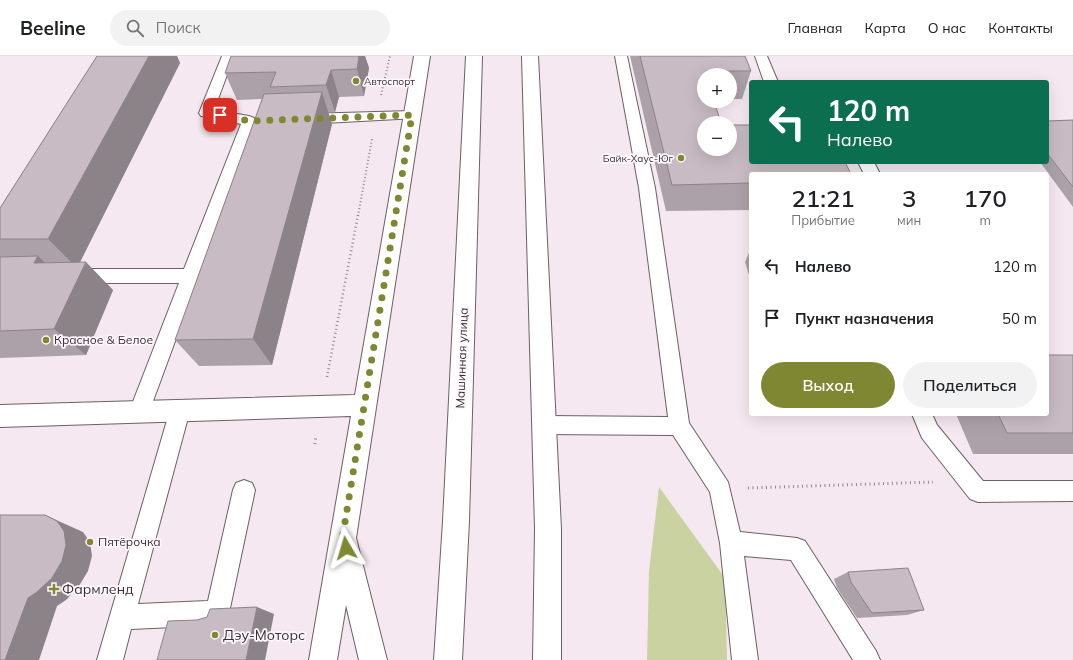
<!DOCTYPE html>
<html lang="ru">
<head>
<meta charset="utf-8">
<style>
  :root { --surface:#fff; --page:#f2f2f2; --text:#202124; --muted:#757577; --line:#e0e0e0; --accent:#808732 }
  body { margin:0; font-family:Mulish,sans-serif; background:var(--page); color:var(--text); height:100vh; display:flex; flex-direction:column; font-size:15px; white-space:nowrap }
  * { box-sizing:border-box; margin:0 }
  p { font-size:13px; color:var(--muted) }
  .icon { flex:none; width:22px; height:22px; fill:none; stroke:currentColor; stroke-width:2; stroke-linecap:round; stroke-linejoin:round }
  .map { position:relative; flex:1; overflow:hidden }
  .sheet { position:absolute; left:749px; top:116px; width:300px; height:244px; display:flex; flex-direction:column; background:var(--surface); border-radius:4px; box-shadow:0 4px 16px #0002 }
  .sheet>* { flex:none }
  .guide { position:absolute; left:749px; top:24px; width:300px; height:84px; border-radius:4px; box-shadow:0 4px 16px #0002; background:#0b6e4f; color:#fff; overflow:hidden }
  .tools { position:absolute; left:697px; top:12px; display:grid; gap:8px }
  .tools a { display:grid; place-items:center; width:40px; height:40px; border-radius:50%; background:var(--surface); box-shadow:0 4px 16px #0002; font-size:20px }
  .pin { position:absolute; display:grid; place-items:center; width:34px; height:34px; color:#fff; margin:-17px; border-radius:8px; box-shadow:0 2px 6px #0006 }
  .me { position:absolute; width:44px; margin:-22px; rotate:353deg; stroke-linejoin:round; filter:drop-shadow(0 0 3px #0008) }
  .turn { display:flex; align-items:center; gap:14px; height:84px; padding:0 12px; font-size:18px }
  .turn .icon { width:52px; height:52px; stroke-width:2.5 }
  .turn b { display:block; font-size:28px; line-height:34px }
  .eta { display:flex; justify-content:space-evenly; align-items:center; height:68px; text-align:center }
  .eta b { font-size:24px; font-weight:600; line-height:28px }
  .cta { display:flex; gap:8px; margin-top:auto; padding:8px 12px }
  .cta a { flex:1; height:46px; border-radius:24px; background:var(--accent); color:#fff; font-size:16px; font-weight:600; line-height:46px; text-align:center }
  .cta a+a { background:var(--page); color:var(--text) }
  ul { padding:0; list-style:none }
  li { display:flex; align-items:center; gap:12px; height:52px; padding:0 12px }
  li div { flex:1 }
  li b { display:block; font-size:15px }
  li em { font-style:normal }
  header { display:flex; align-items:center; gap:24px; box-sizing:border-box; height:56px; padding:0 20px; background:var(--surface); border-bottom:1px solid var(--line) }
  header strong { font-size:19px }
  nav { display:flex; gap:22px; margin-inline-start:auto; font-size:14px }
  .search { width:280px; height:36px; background:var(--page); display:flex; align-items:center; gap:10px; box-sizing:border-box; padding:0 14px; border-radius:22px; color:var(--muted); font-size:15px }
  .map>svg:first-child { display:block }
  .green { fill:#cbd2a1 }
  .lines { fill:none; stroke-linecap:round; stroke-linejoin:round }
  .lane-casing { stroke:#6b6067; stroke-width:2 }
  .street-casing { stroke:#6b6067; stroke-width:2 }
  .primary-casing { stroke:#6b6067; stroke-width:2 }
  .path-far2 { stroke:#90878d; stroke-width:2; stroke-dasharray:1 2.5; stroke-linecap:butt }
  .path-far1 { stroke:#90878d; stroke-width:2.5; stroke-dasharray:1 3; stroke-linecap:butt }
  .path { stroke:#90878d; stroke-width:3; stroke-dasharray:1 3.5; stroke-linecap:butt }
  .lane { fill:#fff; fill-rule:evenodd }
  .street { fill:#fff; fill-rule:evenodd }
  .primary { fill:#fff; fill-rule:evenodd }
  .wall { fill:#aca1a8 }
  .shaded-wall { fill:#8c8388 }
  .building { fill:#c8bbc3; stroke:#8c8388 }
  .route { stroke:#808732; stroke-width:7; stroke-dasharray:0 12.6 }
  .poi-dot { fill:#808732; stroke:#fff7fc; stroke-width:1.5 }
  .labels { text-anchor:middle; stroke-width:3.5; stroke-linejoin:round; paint-order:stroke }
  .far-poi-label { font-size:10px; fill:#373235; stroke:#fff7fc; text-anchor:start }
  .poi-label { font-size:12px; fill:#373235; stroke:#fff7fc; text-anchor:start }
  .street-label { font-size:12px; fill:#373235; stroke:#fff7fc }
  .near-poi-label { font-size:14px; fill:#373235; stroke:#fff7fc; text-anchor:start }
</style>
</head>
<body>
<header>
<strong>Beeline</strong>
<div class="search"><svg class="icon" aria-label="search" viewBox="0 0 24 24"><circle cx="10" cy="10" r="6"/><path d="M15 15l6 6"/></svg>Поиск</div>
<nav><a>Главная</a><a>Карта</a><a>О нас</a><a>Контакты</a></nav>
</header>
<div class="map">
<svg width="1073" height="604" viewBox="0 0 1073 604">
  <rect width="100%" height="100%" fill="#f5e8f0"/>
  <path class="green" d="M 659,431 L 725,522 L 727,604 L 647,604 L 649,515 Z"/>
  <g class="lines">
    <g class="lane-casing">
      <path id="lane" d="M 222,0 L 234,0 L 214,54 L 249,60 L 254,62 L 256,65 L 149,356 L 146,362 L 139,365 L 132,362 L 129,356 L 179,227 L 73,227 L 67,225 L 64,220 L 67,215 L 73,213 L 184,213 L 241,68 L 201,60 L 199,57 Z
        M 615,0 L 627,0 L 655,132 L 689,367 L 728,426 L 740,476 L 797,482 L 805,485 L 876,595 L 880,604 L 853,604 L 791,504 L 744,500 L 758,604 L 732,604 L 720,487 L 710,436 L 673,379 L 544,378 L 537,376 L 534,369 L 537,362 L 544,360 L 668,361 L 639,132 Z
        M 755,0 L 767,0 L 778,26 L 764,26 Z
        M 412,55 L 417,56 L 419,59 L 417,62 L 305,68 L 300,66 L 298,63 L 300,60 L 305,58 Z
        M 858,106 L 874,106 L 880,118 L 864,118 Z
        M 180,345 L 187,348 L 190,354 L 138,548 L 208,545 L 233,434 L 236,427 L 244,424 L 252,427 L 255,434 L 229,557 L 226,566 L 217,569 L 131,573 L 123,604 L 97,604 L 170,354 L 173,348 Z
        M 912,358 L 932,358 L 937,369 L 983,425 L 1073,425 L 1073,445 L 978,446 L 970,443 L 922,382 Z"/>
    </g>
    <g class="street-casing">
      <path id="street" d="M 414,0 L 430,0 L 356,482 L 387,604 L 359,604 L 346,549 L 337,604 L 309,604 L 351,360 L 0,371 L 0,349 L 355,339 Z"/>
    </g>
    <g class="primary-casing">
      <path id="primary" d="M 466,0 L 482,0 L 469,465 L 462,604 L 434,604 L 443,465 Z
        M 522,0 L 538,0 L 561,473 L 561,604 L 533,604 L 535,473 Z"/>
    </g>
    <path class="path-far2" d="M 381,39 L 390,0
      M 358,160 L 372,83"/>
    <path class="path-far1" d="M 327,321 L 358,159"/>
    <path class="path" d="M 315,388 L 316,379
      M 748,432 L 933,426"/>
    <use href="#lane" class="lane"/>
    <use href="#street" class="street"/>
    <use href="#primary" class="primary"/>
  </g>
  <path class="wall" d="M 97,0 L 177,0 L 180,7 L 80,206 L 113,234 L 86,299 L 0,302 L 0,152 Z
    M 231,0 L 365,0 L 369,12 L 364,40 L 339,41 L 335,56 L 328,56 L 332,68 L 272,309 L 199,310 L 175,284 L 262,43 L 237,44 L 225,17 Z
    M 630,0 L 745,0 L 751,15 L 742,43 L 730,43 L 730,19 L 704,19 L 704,67 L 751,118 L 751,154 L 666,155 Z
    M 1073,64 L 1073,151 L 1040,106 L 1047,106 L 1047,65 Z
    M 751,192 L 751,226 L 745,206 Z
    M 1073,299 L 1073,398 L 973,398 L 956,358 L 1047,358 Z
    M 848,516 L 924,554 L 907,559 L 857,562 L 837,532 L 834,523 Z"/>
  <path class="shaded-wall" d="M 149,0 L 177,0 L 180,7 L 77,212 L 48,183 Z
    M 359,0 L 365,0 L 369,12 L 364,40 L 357,13 Z
    M 331,14 L 339,41 L 335,56 L 326,29 Z
    M 322,36 L 332,68 L 272,309 L 253,283 Z
    M 38,200 L 68,229 L 34,207 Z
    M 86,206 L 113,234 L 86,299 L 54,273 Z
    M 45,459 L 83,476 L 90,486 L 92,500 L 88,515 L 79,530 L 66,544 L 57,550 L 39,604 L 5,604 Z
    M 257,551 L 274,558 L 265,604 L 246,604 Z"/>
  <path class="building" d="M 97,0 L 149,0 L 48,183 L 0,183 L 0,152 Z
    M 231,0 L 359,0 L 357,13 L 331,14 L 326,29 L 270,31 L 276,16 L 225,17 Z
    M 640,0 L 745,0 L 751,15 L 705,15 L 706,19 L 704,19 L 704,45 L 714,45 L 721,67 L 704,67 L 704,93 L 730,93 L 730,69 L 751,69 L 751,106 L 845,106 L 851,118 L 751,118 L 751,127 L 672,129 Z
    M 322,36 L 253,283 L 175,284 L 264,38 Z
    M 1073,64 L 1073,131 L 1047,97 L 1047,65 Z
    M 38,200 L 34,207 L 86,206 L 54,273 L 0,275 L 0,201 Z
    M 1047,299 L 1073,299 L 1073,377 L 1007,377 L 998,358 L 1047,358 Z
    M 0,459 L 45,459 L 57,465 L 64,475 L 66,489 L 62,505 L 52,522 L 37,536 L 28,542 L 5,604 L 0,604 Z
    M 908,512 L 924,554 L 872,557 L 851,526 L 848,516 Z
    M 257,551 L 246,604 L 157,604 L 168,565 L 197,564 L 207,561 L 210,553 Z"/>
  <g class="lines">
    <path class="route" d="M 220,59 L 249,65 L 412,59 L 343,478 L 346,492"/>
  </g>
  <g class="poi-dot">
    <circle cx="356" cy="25" r="4"/>
    <circle cx="681" cy="102" r="4"/>
    <circle cx="46" cy="284" r="4"/>
    <circle cx="90" cy="486" r="4"/>
    <path d="M52 527h4v4h4v4h-4v4h-4v-4h-4v-4h4z"/>
    <circle cx="215" cy="579" r="4"/>
  </g>
  <g class="labels">
    <g class="far-poi-label">
      <text x="364" y="29">Автоспорт</text>
      <text x="673" y="106" text-anchor="end">Байк-Хаус-Юг</text>
    </g>
    <g class="poi-label">
      <text x="54" y="288">Красное &amp; Белое</text>
      <text x="98" y="490">Пятёрочка</text>
    </g>
    <g class="street-label">
      <text transform="translate(462 302) rotate(-88)" y="4">Машинная улица</text>
    </g>
    <g class="near-poi-label">
      <text x="62" y="538">Фармленд</text>
      <text x="223" y="584">Дэу-Моторс</text>
    </g>
  </g>
</svg>
<div class="tools">
<a>+</a>
<a>−</a>
</div>
<div class="pin" style="left:220px;top:59px;background:#d93025"><svg class="icon" aria-label="arrive" viewBox="0 0 24 24"><path d="M6 21V4h12l-3 4 3 4H6"/></svg></div>
<svg class="me" style="left:346px;top:492px" viewBox="-20 -20 40 40"><path d="M0-17L14 15 0 8-14 15z" fill="#808732" stroke="#fff" stroke-width="4"/></svg>
<div class="guide">
<div class="turn"><svg class="icon" aria-label="left" viewBox="0 0 24 24"><path d="M17 20v-9H6M10 6l-5 5 5 5"/></svg><div><b>120 m</b>Налево</div></div>
</div>
<section class="sheet">
<div class="eta">
<div><b>21:21</b><p>Прибытие</p></div>
<div><b>3</b><p>мин</p></div>
<div><b>170</b><p>m</p></div>
</div>
<ul>
<li><svg class="icon" aria-label="left" viewBox="0 0 24 24"><path d="M17 20v-9H6M10 6l-5 5 5 5"/></svg><div><b>Налево</b></div><em>120 m</em></li>
<li><svg class="icon" aria-label="arrive" viewBox="0 0 24 24"><path d="M6 21V4h12l-3 4 3 4H6"/></svg><div><b>Пункт назначения</b></div><em>50 m</em></li>
</ul>
<div class="cta"><a>Выход</a><a>Поделиться</a></div>
</section>
</div>
</body>
</html>
